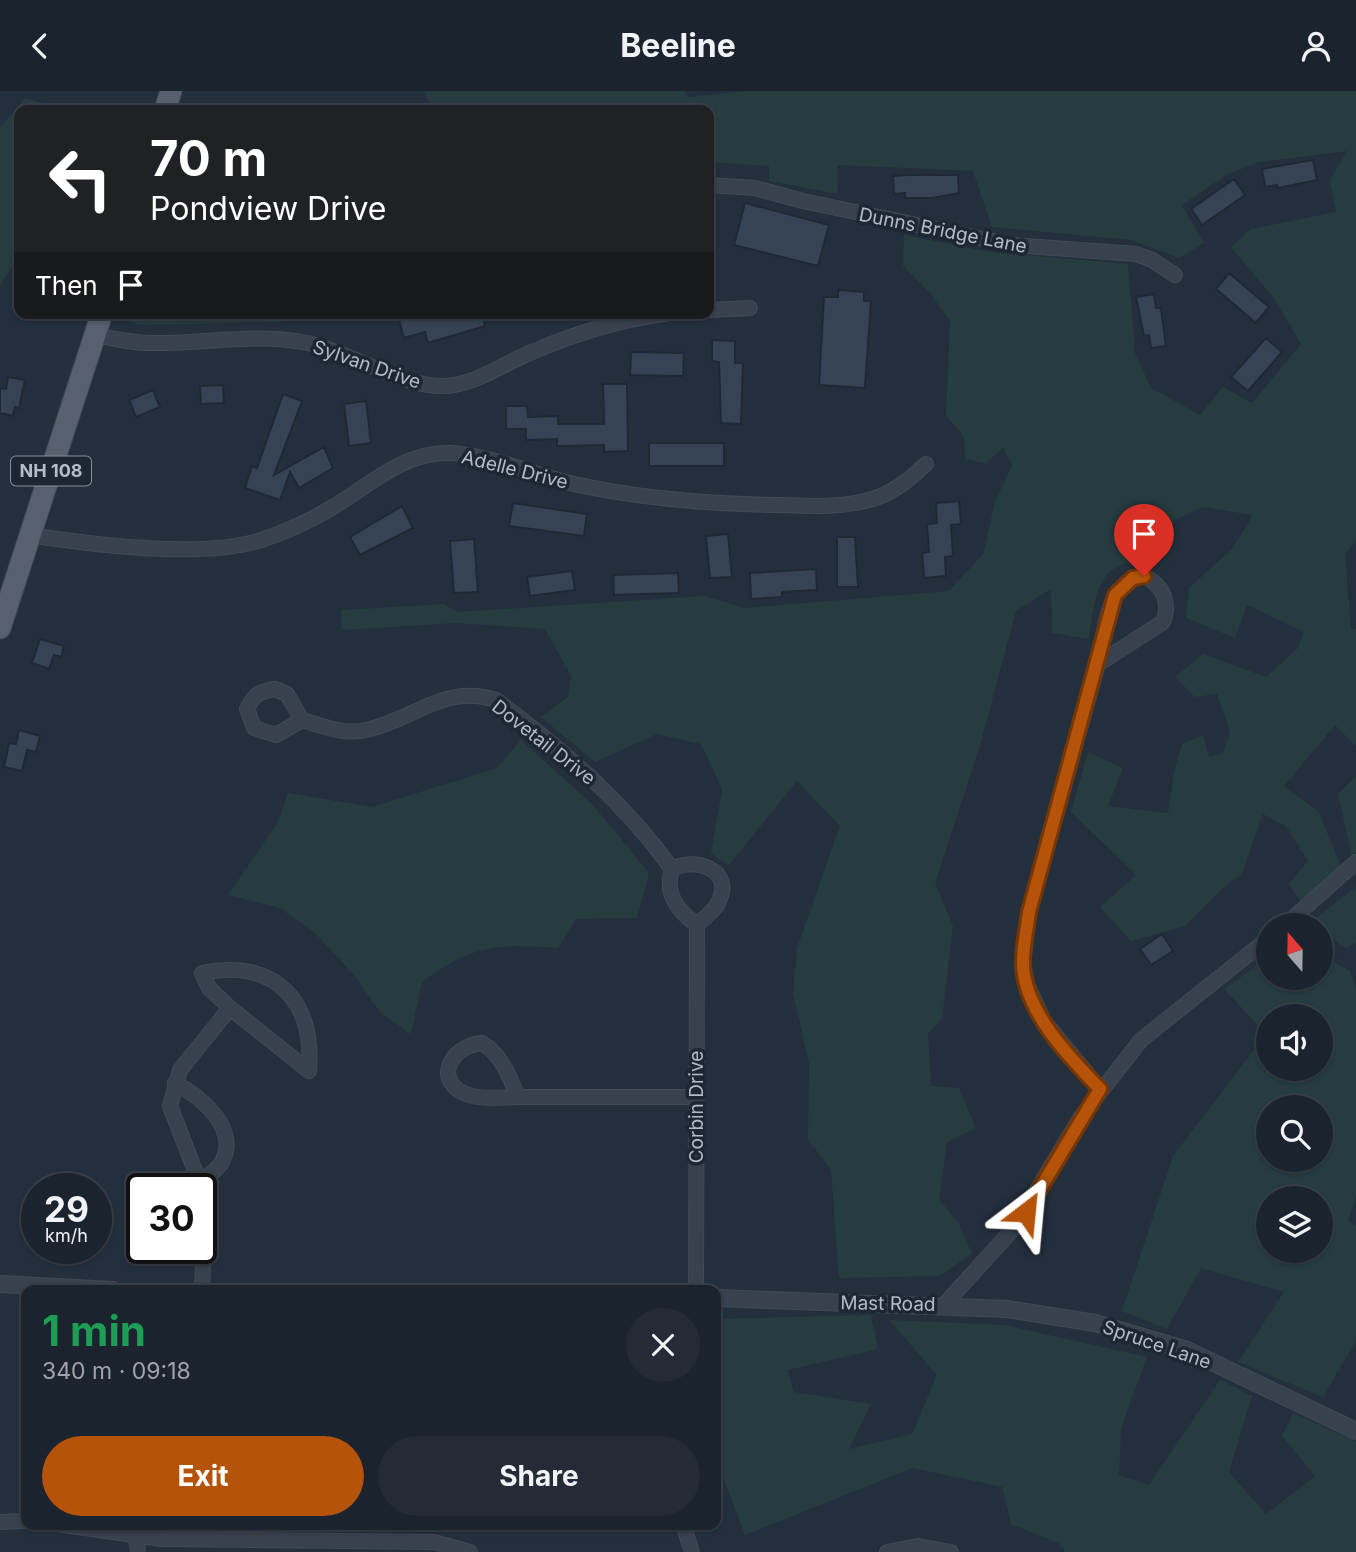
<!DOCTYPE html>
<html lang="en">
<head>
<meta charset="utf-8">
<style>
  :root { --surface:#1b232e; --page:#242b36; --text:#f1f3f6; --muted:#a0a4aa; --line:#39404a; --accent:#b45309 }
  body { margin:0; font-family:Inter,sans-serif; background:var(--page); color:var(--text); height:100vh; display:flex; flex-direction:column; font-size:26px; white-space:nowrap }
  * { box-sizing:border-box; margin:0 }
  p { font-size:23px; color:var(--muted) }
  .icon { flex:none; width:38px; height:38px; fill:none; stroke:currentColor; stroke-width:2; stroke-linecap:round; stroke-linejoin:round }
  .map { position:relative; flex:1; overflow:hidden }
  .details { position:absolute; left:21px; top:1194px; width:700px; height:245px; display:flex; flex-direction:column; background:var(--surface); border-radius:14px; box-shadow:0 2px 5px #0004,0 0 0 2px var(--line) }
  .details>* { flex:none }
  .top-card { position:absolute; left:14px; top:14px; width:700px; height:214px; border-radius:14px; box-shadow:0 2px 5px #0004,0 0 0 2px var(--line); background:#202124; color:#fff; overflow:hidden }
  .needle { width:46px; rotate:340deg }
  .buttons { position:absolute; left:1256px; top:822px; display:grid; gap:14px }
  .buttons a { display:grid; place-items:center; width:77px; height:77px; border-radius:50%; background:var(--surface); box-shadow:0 2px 5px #0004,0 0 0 2px var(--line); font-size:35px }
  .speed { position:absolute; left:21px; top:1082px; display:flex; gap:14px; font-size:35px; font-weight:700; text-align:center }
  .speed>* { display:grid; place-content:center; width:91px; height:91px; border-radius:50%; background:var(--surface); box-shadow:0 2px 5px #0004,0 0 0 2px var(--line); line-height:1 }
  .speed small { font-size:18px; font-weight:400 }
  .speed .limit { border:4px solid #111; border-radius:10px; background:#fff; color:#111 }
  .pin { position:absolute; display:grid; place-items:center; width:60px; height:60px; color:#fff; margin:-72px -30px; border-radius:50% 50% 50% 0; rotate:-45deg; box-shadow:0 0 7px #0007 }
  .pin .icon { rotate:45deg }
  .me { position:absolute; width:77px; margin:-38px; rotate:29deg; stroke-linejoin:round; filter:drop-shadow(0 0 5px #0008) }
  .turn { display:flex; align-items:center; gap:24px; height:147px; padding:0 21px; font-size:32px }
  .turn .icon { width:91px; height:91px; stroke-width:2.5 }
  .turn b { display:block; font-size:49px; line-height:60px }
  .then { display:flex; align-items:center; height:66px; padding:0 21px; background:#0003; gap:14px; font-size:26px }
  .round { display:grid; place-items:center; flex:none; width:74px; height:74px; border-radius:37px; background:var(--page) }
  .head { display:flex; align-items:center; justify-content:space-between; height:119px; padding:0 21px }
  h1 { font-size:42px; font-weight:700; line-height:52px; color:#1e9e55 }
  .action { display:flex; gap:14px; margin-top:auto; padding:14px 21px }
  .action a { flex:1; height:80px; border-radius:42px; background:var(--accent); color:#fff; font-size:28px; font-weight:700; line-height:80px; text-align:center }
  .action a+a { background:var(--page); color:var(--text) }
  header { display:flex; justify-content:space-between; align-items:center; height:91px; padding:0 21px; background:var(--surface); font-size:32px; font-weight:700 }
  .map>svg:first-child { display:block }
  .green { fill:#263c3f; fill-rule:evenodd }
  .building { fill:#364354; stroke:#1f2835; stroke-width:2 }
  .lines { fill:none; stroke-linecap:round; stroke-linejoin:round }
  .minor-casing { stroke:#414a57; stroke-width:16 }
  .tertiary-casing { stroke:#414a57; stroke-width:18 }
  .primary-casing { stroke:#414a57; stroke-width:23 }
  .minor { stroke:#38414e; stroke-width:14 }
  .tertiary { stroke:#38414e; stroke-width:16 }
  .primary { stroke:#56606e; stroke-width:21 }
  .route-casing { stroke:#753606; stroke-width:18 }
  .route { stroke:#b45309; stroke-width:12 }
  .labels { text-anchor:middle; stroke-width:7; stroke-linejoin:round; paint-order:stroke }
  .shield { fill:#1d2633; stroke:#878f9c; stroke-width:2 }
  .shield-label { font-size:18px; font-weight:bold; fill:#b4bcc9 }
  .street-label { font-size:19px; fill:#b4bcc9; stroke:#1d2633 }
</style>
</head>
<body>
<header><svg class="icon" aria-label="back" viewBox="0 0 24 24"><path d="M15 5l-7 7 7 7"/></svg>Beeline<svg class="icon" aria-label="person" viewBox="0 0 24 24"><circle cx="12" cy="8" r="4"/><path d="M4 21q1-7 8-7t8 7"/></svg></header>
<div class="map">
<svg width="1356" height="1461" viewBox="0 0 1356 1461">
  <rect width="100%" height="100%" fill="#242f3e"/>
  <path class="green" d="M 424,0 L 684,0 L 689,6 L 746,0 L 1356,0 L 1356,450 L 1345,463 L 1351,538 L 1356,538 L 1356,655 L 1335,634 L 1284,695 L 1318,720 L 1341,775 L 1300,810 L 1289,793 L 1308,770 L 1286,735 L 1263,723 L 1241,785 L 1228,792 L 1185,835 L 1131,850 L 1100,816 L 1136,784 L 1071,721 L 1088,661 L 1123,677 L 1108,715 L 1168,722 L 1174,680 L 1182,653 L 1203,644 L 1209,666 L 1223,662 L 1230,640 L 1217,603 L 1195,606 L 1175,586 L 1203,563 L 1266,586 L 1298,557 L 1304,541 L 1247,514 L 1235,547 L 1186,527 L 1189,497 L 1232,458 L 1253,424 L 1203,416 L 1175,429 L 1166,456 L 1152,470 C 1097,466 1095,504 1089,548 L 1052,542 L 1051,498 L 1016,520 L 979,658 L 935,792 L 953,835 L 942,928 L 928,942 L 931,995 L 959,997 L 976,1037 L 947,1051 L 939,1108 L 959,1133 L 972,1163 L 939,1185 L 839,1187 L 831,1079 L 808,1048 L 809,972 L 793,902 L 797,857 L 840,735 L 797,690 L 728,775 L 711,762 L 722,698 L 701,653 L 657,643 L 595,671 L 541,626 L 568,606 L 571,585 L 545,538 L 456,532 L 342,539 L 341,519 L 444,513 L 457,521 L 704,505 L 744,517 L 949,500 L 983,463 L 995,411 L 1012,374 L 1003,357 L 986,372 L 965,368 L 964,345 L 946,325 L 950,230 L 930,202 L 903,175 L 904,144 L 989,161 L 1128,173 L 1135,262 L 1151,297 L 1200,324 L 1223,296 L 1252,312 L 1301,253 L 1274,207 L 1231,156 L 1251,138 L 1336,121 L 1330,89 L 1347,60 L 1259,71 L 1228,83 L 1182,114 L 1204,152 L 1179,167 L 1131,149 L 992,136 L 973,80 L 837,74 L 838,103 L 769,90 L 769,75 L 709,71 L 709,19 L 432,19 Z
    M 25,7 L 68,19 L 19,19 L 19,178 L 11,177 L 0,195 L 0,37 Z
    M 118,222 L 286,222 L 281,231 L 140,234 L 117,226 Z
    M 521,649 L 593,714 L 649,782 L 637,827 L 576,828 L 558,857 C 497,853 473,853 422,891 L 411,943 L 380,921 L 354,884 L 315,842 L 280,817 L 228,804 L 278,731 L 288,702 L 372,716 L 497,677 Z
    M 1356,685 L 1356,762 L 1352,767 L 1338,703 Z
    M 1356,796 L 1356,852 L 1346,857 L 1321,841 L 1321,835 L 1308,833 Z
    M 1321,864 L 1350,880 L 1356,898 L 1356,1105 L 1348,1130 L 1356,1135 L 1356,1250 L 1323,1306 L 1238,1271 L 1284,1201 L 1201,1177 L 1167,1238 L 1122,1220 L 1173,1065 L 1266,943 L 1224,898 L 1269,866 L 1269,887 L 1321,887 ZM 1269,926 L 1321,926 L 1321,978 L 1269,978 ZM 1269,1017 L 1321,1017 L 1321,1069 L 1269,1069 ZM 1269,1108 L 1321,1108 L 1321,1160 L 1269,1160 Z
    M 871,1224 L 878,1258 L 788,1279 L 794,1301 L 871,1313 L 849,1358 L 912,1343 L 937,1284 L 889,1229 L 1005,1234 L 1147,1266 L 1121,1337 L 1119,1384 L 1149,1394 L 1220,1289 L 1252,1305 L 1229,1381 L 1266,1423 L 1315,1385 L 1282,1345 L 1293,1322 L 1356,1350 L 1356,1461 L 1065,1461 L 1060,1453 L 1011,1433 L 1002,1396 L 913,1377 L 745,1444 L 716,1368 L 720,1305 L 716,1228 Z"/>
  <path class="building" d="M 1313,69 L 1317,89 L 1278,97 L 1277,94 L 1265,96 L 1262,78 Z
    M 907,84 L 958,84 L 959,102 L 932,107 L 905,107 L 905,102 L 894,103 L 893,85 Z
    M 1234,88 L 1245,104 L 1202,134 L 1191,118 Z
    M 745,112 L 829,134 L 818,175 L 734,154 Z
    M 1229,182 L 1269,216 L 1256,232 L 1216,198 Z
    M 838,199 L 864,201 L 864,210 L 871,210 L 865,297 L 819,294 L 824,206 L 838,206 Z
    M 1154,203 L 1156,217 L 1161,217 L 1166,255 L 1151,257 L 1149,244 L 1144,245 L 1136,206 Z
    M 407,222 L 419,222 L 421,228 L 439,222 L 451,222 L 452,225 L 481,222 L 485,235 L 428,252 L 425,241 L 404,247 L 398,225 Z
    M 1266,247 L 1282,261 L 1248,300 L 1231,286 Z
    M 712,249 L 735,250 L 735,272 L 743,272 L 741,333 L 721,332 L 719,271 L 712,270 Z
    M 631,261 L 684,262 L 683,285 L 630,284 Z
    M 8,286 L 25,289 L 19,317 L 15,316 L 13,325 L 0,322 L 0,297 L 6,298 Z
    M 603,293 L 627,293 L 628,360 L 604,361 L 604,354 L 557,355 L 557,348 L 526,349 L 526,338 L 506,338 L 506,315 L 527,315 L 528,326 L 558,325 L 558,333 L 604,333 Z
    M 223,294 L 224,312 L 201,313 L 200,295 Z
    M 153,299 L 160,316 L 136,326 L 129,309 Z
    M 283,303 L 302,310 L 274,384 L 324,356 L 333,377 L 299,397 L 290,381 L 280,409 L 245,397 L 252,375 L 257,377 Z
    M 366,310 L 371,352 L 349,355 L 344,313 Z
    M 649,352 L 724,352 L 724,375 L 649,375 Z
    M 959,410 L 961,433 L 951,434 L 953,465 L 945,466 L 946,485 L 924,487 L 922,462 L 929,461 L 927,433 L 937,432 L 936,412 Z
    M 513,412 L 587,423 L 584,445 L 509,435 Z
    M 402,415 L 413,437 L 360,464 L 350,446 Z
    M 728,443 L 732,486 L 710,487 L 706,445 Z
    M 837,446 L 855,446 L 858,496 L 837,496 Z
    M 474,448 L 478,501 L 454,502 L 450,450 Z
    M 816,478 L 817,499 L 782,501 L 782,506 L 751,508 L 750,482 Z
    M 572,480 L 575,499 L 530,505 L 527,486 Z
    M 678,482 L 679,502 L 614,504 L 613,484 Z
    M 40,548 L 64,555 L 61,566 L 54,564 L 49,578 L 32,572 Z
    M 19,639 L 40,645 L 36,661 L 27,659 L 22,680 L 4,676 L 9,652 L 16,653 Z
    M 1162,843 L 1173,860 L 1151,874 L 1140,858 Z"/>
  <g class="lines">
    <g class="minor-casing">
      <path id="minor" d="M 709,94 L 755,97 L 803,110 L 1012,154 L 1136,163 L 1152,169 L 1175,184
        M 709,219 L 750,217
        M 95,244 C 114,248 133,252 153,252 C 203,253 252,242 302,251 C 349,259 409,302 454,294 C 481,290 507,271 532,261 C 576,242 623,228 670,222
        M 30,444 C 94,454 201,468 261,449 C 286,441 311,429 333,416 C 371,393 405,360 451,362 C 493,365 534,384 574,393 C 642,408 710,413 779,414 C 809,415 840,417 869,409 C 892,403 909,389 926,373
        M 1144,485 C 1163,494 1171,512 1163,531 L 1098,573 C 1105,542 1105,490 1144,485 Z
        M 1098,573 L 1029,821 L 1023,872 L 1027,893 L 1044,930 L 1100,998
        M 275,598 L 287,603 L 302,629 L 276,644 L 254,637 L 247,618 C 253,604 260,600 275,598 Z
        M 302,629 C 322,635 344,644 366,639 C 413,629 446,592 496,609 C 562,658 624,711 672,778
        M 1284,835 L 1356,771
        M 482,952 C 502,964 509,985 518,1006 C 502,1006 484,1009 469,1004 C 432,992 449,955 482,952 Z
        M 175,992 C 200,1005 240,1037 222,1071 C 218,1078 208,1085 202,1090
        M 518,1006 L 696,1006
        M 202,1199 L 206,1108 L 170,1015 L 180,979 L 230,917 L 309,980 C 315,908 273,867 202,882 L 209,897 L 230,917
        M 696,1199 L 697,834 C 705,826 715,820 719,810 C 734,779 695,765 672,778 C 664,803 678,820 697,834
        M 944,1214 L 1014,1137 L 1080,1027 L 1141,949 L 1269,847
        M 0,1431 L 26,1430
        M 57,1433 L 162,1448 L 434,1451 L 470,1461
        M 134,1433 L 138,1461
        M 683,1433 L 692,1461
        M 887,1461 L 918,1455 L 951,1461"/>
    </g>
    <g class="tertiary-casing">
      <path id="tertiary" d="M 0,1193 L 113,1199
        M 716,1207 L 1007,1218 L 1095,1232 L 1187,1259 L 1356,1340"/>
    </g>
    <g class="primary-casing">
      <path id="primary" d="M 165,19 L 171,0
        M 0,537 L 102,222"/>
    </g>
    <use href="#minor" class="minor"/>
    <use href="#tertiary" class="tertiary"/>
    <use href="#primary" class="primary"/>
  </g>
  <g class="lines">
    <g class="route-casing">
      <path id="route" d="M 1026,1121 L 1100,998 C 1069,966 1022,918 1023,870 C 1023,854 1027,837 1029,821 L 1115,504 L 1133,487 L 1144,485"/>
    </g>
    <use href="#route" class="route"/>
  </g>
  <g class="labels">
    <rect class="shield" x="11" y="365.5" width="80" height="29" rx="5"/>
    <g class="shield-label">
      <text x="51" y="386">NH 108</text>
    </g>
    <g class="street-label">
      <text transform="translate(943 139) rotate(11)" y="7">Dunns Bridge Lane</text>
      <text transform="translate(367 273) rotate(19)" y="7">Sylvan Drive</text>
      <text transform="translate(515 378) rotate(14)" y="7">Adelle Drive</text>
      <text transform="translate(544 651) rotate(38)" y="7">Dovetail Drive</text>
      <text transform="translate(696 1016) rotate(-90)" y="7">Corbin Drive</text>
      <text transform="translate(888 1212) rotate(1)" y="7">Mast Road</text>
      <text transform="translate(1157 1253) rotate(19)" y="7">Spruce Lane</text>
    </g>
  </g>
</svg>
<div class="buttons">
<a><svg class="needle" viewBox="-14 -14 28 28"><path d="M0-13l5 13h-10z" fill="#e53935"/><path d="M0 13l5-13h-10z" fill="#a0a4aa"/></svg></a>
<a><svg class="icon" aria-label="sound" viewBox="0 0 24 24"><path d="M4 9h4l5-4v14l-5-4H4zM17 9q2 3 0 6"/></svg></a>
<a><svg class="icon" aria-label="search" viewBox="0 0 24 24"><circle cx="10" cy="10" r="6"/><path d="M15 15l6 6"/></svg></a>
<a><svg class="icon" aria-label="layers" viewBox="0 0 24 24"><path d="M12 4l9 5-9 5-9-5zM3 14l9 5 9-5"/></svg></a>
</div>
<div class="speed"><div>29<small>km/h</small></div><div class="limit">30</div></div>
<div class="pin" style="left:1144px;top:485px;background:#d93025"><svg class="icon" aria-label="arrive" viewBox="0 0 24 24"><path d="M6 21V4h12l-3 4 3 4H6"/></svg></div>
<svg class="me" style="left:1026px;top:1121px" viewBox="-20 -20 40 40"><path d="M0-17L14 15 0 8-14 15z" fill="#b45309" stroke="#fff" stroke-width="4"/></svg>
<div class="top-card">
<div class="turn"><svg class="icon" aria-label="left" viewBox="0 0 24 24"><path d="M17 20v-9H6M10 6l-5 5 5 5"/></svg><div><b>70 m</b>Pondview Drive</div></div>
<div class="then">Then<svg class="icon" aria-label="arrive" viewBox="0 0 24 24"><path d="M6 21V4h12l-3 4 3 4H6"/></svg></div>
</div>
<section class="details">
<div class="head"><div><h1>1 min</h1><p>340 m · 09:18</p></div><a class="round"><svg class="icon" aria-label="close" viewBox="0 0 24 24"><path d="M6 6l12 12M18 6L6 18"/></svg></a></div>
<div class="action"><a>Exit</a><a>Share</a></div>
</section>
</div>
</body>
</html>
